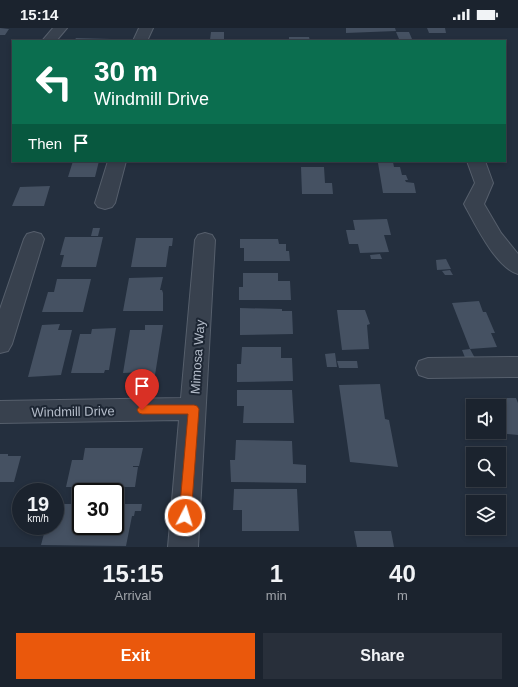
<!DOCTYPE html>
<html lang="en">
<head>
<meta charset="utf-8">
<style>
  :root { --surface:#1b232e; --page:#282f3a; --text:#f1f3f6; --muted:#a0a4aa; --line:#39404a; --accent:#ea580c }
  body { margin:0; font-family:Arial,sans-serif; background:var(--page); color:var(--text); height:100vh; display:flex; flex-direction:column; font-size:15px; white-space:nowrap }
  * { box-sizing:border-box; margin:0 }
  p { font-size:13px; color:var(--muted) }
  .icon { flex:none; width:22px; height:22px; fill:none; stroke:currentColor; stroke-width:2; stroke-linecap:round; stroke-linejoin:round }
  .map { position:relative; height:519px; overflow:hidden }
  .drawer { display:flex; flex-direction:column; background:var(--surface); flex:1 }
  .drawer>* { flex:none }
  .guide { position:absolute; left:12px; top:12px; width:494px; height:122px; border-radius:0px; box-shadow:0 2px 6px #0003,0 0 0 1px var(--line); background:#0b6e4f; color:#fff; overflow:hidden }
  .fabs { position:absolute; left:466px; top:371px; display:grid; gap:8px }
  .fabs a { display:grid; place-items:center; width:40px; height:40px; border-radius:0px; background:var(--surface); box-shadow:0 2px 6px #0003,0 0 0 1px var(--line); font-size:20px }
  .speed { position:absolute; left:12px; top:455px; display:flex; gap:8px; font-size:20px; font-weight:700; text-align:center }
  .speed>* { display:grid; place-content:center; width:52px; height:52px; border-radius:50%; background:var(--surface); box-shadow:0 2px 6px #0003,0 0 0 1px var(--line); line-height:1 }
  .speed small { font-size:10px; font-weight:400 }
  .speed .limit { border:2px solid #111; border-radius:6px; background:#fff; color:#111 }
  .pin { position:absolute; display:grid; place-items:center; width:34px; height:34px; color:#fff; margin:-41px -17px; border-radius:50% 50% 50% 0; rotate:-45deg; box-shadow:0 0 4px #0007 }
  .pin .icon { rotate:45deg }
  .me { position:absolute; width:44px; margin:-22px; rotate:5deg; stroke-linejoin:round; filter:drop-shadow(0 0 3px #0008) }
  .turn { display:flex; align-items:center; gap:14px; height:84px; padding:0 16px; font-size:18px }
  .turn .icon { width:52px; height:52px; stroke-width:2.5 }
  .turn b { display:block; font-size:28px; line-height:34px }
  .then { display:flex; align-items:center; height:38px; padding:0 16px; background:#0003; gap:8px; font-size:15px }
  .eta { display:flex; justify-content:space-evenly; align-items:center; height:68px; text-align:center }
  .eta b { font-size:24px; font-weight:800; line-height:28px }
  .button { display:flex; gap:8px; margin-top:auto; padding:8px 16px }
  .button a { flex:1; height:46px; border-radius:0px; background:var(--accent); color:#fff; font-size:16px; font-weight:800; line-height:46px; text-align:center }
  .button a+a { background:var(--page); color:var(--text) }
  .status { display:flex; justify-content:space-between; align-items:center; height:28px; padding:0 20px; background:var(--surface); direction:ltr }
  .status svg { height:11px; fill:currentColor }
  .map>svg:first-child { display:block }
  .building { fill:#455162 }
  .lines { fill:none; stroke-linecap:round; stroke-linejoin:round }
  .minor-casing { stroke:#565f6c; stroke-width:2 }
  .minor { fill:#38414e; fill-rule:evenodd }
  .route { fill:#ea580c; stroke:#983908 }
  .labels { text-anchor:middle; stroke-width:4; stroke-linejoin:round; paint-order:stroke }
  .street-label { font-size:13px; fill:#b4bcc9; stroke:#1d2633 }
</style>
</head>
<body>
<div class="status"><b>15:14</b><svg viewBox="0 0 49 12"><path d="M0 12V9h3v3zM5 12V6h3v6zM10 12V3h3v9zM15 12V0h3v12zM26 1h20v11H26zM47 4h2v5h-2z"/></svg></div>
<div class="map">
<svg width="518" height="519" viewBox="0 0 518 519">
  <rect width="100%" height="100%" fill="#242f3e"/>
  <path class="building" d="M 0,0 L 9,1 L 5,7 L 0,7 Z
    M 346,0 L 395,0 L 396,3 L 346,5 Z
    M 427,0 L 445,0 L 446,5 L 429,5 Z
    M 211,4 L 224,4 L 224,12 L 210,12 Z
    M 396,4 L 409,4 L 412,11 L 399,11 Z
    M 289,9 L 309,9 L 310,13 L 289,13 Z
    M 76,10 L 112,11 L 111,13 L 74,13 Z
    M 73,133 L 99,133 L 95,149 L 68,149 Z
    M 393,134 L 394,139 L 400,139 L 402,147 L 406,147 L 408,152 L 405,152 L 406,154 L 414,155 L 416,165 L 383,165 L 378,135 Z
    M 301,139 L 324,139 L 325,155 L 332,155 L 333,166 L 302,166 Z
    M 50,158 L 44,178 L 12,178 L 20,159 Z
    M 387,191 L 391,207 L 384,207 L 389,224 L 360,225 L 358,216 L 349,216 L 346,202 L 355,202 L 353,192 Z
    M 93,200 L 100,200 L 98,208 L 91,208 Z
    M 65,209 L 103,209 L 96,239 L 61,239 L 64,227 L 60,227 Z
    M 136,210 L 173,210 L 172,218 L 169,218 L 166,239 L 131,239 Z
    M 240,211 L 278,211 L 279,216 L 286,216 L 286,223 L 289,223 L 290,233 L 244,233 L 244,220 L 240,220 Z
    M 380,226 L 382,231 L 371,231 L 370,227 Z
    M 446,231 L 451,241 L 437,242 L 436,232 Z
    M 450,242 L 453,247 L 445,247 L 442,243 Z
    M 243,245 L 278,245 L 278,253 L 290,253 L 291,272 L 239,272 L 239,259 L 243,259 Z
    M 163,249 L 160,262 L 162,262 L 163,265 L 163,283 L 123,283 L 129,250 Z
    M 57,251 L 91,251 L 83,284 L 42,284 L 48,264 L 54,264 Z
    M 479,273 L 483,284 L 486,284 L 495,305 L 491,305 L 497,319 L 470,321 L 452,275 Z
    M 240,280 L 282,281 L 282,283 L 292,283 L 293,306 L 240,307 Z
    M 337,282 L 365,282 L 370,296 L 367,297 L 369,321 L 342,322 Z
    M 60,296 L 58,302 L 72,302 L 61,347 L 28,349 L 42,297 Z
    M 145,297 L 163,297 L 155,347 L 143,348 L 143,344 L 123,345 L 130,302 L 145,302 Z
    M 116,300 L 109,342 L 105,342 L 104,345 L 71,345 L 80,306 L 91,306 L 92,301 Z
    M 242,319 L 281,319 L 281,330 L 292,330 L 293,353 L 237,354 L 237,336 L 241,336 Z
    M 470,321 L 476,332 L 466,332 L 462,322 Z
    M 335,325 L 337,339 L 327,339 L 325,326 Z
    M 337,333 L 357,333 L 358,340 L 339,340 Z
    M 380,356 L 385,391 L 389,392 L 398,439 L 350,434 L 339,357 Z
    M 237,362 L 292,362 L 294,395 L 243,395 L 244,378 L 237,378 Z
    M 484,370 L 516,370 L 518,375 L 518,407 L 499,405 L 499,378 L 487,378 Z
    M 467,402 L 472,402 L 475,412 L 470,412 Z
    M 236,412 L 292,413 L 293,436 L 306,437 L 306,455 L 231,454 L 230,432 L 235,432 Z
    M 85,420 L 143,420 L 139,438 L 133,438 L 133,439 L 138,439 L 135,459 L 66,459 L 72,432 L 83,432 Z
    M 0,426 L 8,426 L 8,428 L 21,428 L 14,454 L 0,454 Z
    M 499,443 L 503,443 L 507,457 L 496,457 L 495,452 L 499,452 Z
    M 234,461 L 297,461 L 299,503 L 242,503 L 242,482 L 233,482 Z
    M 62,476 L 81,476 L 81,498 L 115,498 L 115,476 L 142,476 L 141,483 L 135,483 L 134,488 L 132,488 L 126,518 L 41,517 L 46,498 L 55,498 L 55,494 L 58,494 Z
    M 354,503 L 391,503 L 394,519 L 357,519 Z"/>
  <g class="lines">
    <g class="minor-casing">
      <path id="minor" d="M 53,0 L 67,0 L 56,13 L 42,13 Z
        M 139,0 L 153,0 L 147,13 L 133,13 Z
        M 108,133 L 126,133 L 115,175 L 112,179 L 105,181 L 98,179 L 95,175 Z
        M 467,133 L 485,133 L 493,155 L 484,176 L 501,205 L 518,226 L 518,246 C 496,240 475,196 464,176 L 475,155 Z
        M 34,204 L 41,206 L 44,211 L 12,316 L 8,323 L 0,325 L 0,281 L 24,211 L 27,206 Z
        M 205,205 L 212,207 L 215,212 L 198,519 L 168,519 L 179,392 L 0,395 L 0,373 L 181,370 L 195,212 L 198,207 Z
        M 518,329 L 518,349 L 428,350 L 419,347 L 416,340 L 419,333 L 428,330 Z"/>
    </g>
    <use href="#minor" class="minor"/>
  </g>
  <path class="route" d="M 142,377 L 194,377 L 197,378 L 199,381 L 191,488 L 189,493 L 185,494 L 181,493 L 179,488 L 188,386 L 142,386 L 139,385 L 137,382 L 139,379 Z"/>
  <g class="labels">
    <g class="street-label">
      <text transform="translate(197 329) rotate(-86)" y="5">Mimosa Way</text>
      <text transform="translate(73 383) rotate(-1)" y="5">Windmill Drive</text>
    </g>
  </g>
</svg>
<div class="fabs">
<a><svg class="icon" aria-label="sound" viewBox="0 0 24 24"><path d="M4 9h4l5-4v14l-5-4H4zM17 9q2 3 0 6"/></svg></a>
<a><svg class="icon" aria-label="search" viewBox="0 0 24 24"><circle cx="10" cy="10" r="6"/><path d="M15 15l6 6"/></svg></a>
<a><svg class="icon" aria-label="layers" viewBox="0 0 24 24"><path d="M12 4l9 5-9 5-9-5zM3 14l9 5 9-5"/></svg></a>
</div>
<div class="speed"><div>19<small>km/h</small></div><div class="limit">30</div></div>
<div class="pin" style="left:142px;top:382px;background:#d93025"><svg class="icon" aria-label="arrive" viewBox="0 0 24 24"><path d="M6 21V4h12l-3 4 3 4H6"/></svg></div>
<svg class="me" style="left:185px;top:488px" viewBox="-20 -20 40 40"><circle r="17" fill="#ea580c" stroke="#fff" stroke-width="3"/><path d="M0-11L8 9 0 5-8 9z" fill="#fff"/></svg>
<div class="guide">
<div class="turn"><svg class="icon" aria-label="left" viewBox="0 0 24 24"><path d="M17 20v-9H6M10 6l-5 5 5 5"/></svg><div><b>30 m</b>Windmill Drive</div></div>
<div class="then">Then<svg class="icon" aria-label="arrive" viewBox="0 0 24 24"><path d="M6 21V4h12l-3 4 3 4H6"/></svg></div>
</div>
</div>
<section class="drawer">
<div class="eta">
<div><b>15:15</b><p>Arrival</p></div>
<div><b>1</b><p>min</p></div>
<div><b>40</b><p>m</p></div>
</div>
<div class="button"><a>Exit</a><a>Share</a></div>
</section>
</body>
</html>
